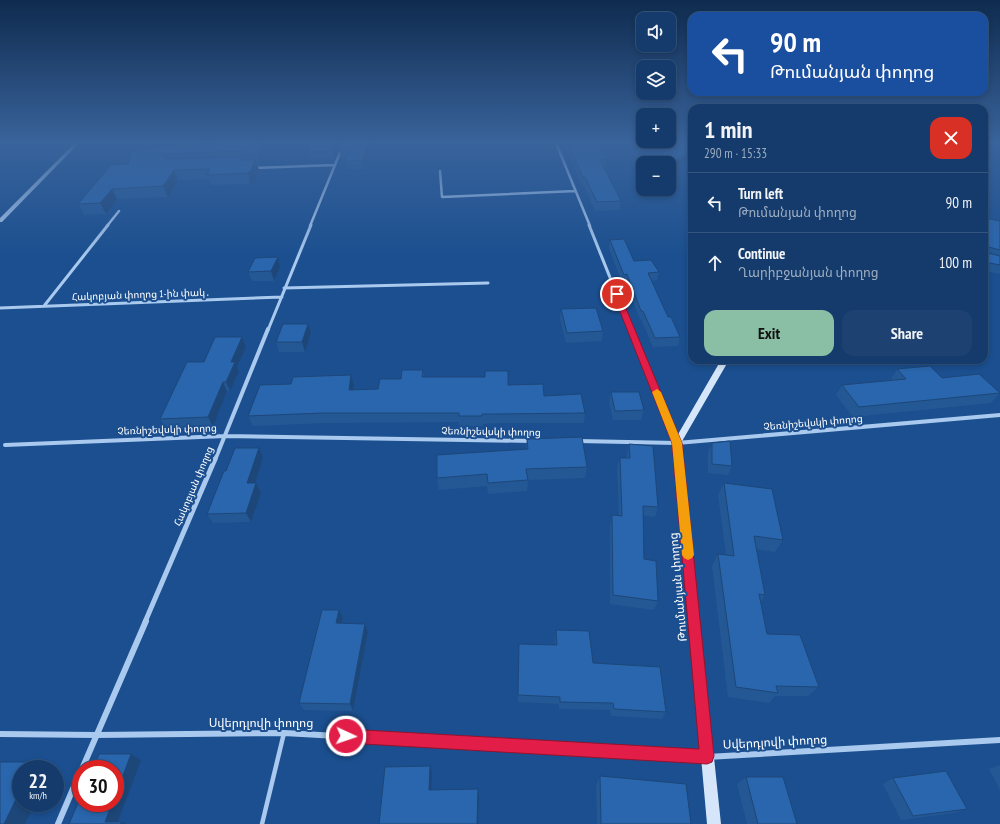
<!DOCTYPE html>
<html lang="en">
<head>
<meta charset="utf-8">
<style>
  :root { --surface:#143b6b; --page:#1d4271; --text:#f1f3f6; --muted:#9dadc1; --line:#33557e; --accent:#8abfa5 }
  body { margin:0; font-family:"PT Sans Narrow","Noto Sans Armenian",sans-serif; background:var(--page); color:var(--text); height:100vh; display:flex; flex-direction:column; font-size:15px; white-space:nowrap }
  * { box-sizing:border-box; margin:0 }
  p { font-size:13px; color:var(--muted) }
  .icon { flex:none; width:22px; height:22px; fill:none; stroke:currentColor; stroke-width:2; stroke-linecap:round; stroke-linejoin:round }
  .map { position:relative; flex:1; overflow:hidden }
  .drawer { position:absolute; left:688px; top:104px; width:300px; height:260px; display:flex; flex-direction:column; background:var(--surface); border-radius:12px; box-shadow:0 2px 6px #0003,0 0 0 1px var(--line) }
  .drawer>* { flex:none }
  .top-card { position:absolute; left:688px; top:12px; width:300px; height:84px; border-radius:12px; box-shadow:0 2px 6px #0003,0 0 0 1px var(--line); background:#1a4fa0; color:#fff; overflow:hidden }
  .controls { position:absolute; left:636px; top:12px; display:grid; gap:8px }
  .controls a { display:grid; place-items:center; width:40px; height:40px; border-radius:8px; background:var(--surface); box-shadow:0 2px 6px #0003,0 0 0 1px var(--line); font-size:20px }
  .speed { position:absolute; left:12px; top:760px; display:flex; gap:8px; font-size:20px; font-weight:700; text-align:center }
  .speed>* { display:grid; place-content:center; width:52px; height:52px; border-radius:50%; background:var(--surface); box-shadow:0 2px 6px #0003,0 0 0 1px var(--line); line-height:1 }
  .speed small { font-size:10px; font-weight:400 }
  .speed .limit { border:6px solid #d22; background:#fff; color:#111 }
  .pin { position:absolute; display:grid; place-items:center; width:34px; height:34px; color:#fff; margin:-17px; border:2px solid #fff; border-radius:50%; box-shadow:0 1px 4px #0007 }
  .me { position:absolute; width:44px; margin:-22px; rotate:93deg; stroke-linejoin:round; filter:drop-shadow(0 0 3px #0008) }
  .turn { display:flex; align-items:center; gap:14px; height:84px; padding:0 16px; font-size:18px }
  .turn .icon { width:52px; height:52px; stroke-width:2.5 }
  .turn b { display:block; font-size:28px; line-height:34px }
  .round { display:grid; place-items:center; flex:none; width:42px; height:42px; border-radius:12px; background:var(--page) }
  .summary { display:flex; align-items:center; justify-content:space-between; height:68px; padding:0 16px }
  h1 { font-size:24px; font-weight:700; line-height:30px }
  .primary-button { display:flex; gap:8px; margin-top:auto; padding:8px 16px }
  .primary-button a { flex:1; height:46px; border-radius:12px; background:var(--accent); color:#111; font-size:16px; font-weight:700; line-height:46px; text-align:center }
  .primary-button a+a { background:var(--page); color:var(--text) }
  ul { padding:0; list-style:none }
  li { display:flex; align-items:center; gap:12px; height:60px; padding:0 16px; border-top:1px solid var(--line) }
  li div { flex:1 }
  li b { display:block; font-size:15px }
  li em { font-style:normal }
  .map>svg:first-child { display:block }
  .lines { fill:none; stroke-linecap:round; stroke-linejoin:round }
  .service { stroke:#a9c9ee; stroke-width:4.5 }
  .minor-far4 { stroke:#a9c9ee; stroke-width:2.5 }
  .minor-far3 { stroke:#a9c9ee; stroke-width:3 }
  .minor-far2 { stroke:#a9c9ee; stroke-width:4 }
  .minor-far1 { stroke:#a9c9ee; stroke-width:5 }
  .minor { stroke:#a9c9ee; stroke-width:6 }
  .tertiary { fill:#a9c9ee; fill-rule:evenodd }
  .secondary { fill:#d6e6fa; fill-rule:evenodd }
  .wall { fill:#245895 }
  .shaded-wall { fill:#1d4779 }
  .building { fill:#2a66ad; stroke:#1d4779 }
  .route { fill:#e11d48; stroke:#92132f }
  .slow { fill:#f59e0b }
  .labels { text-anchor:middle; stroke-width:4; stroke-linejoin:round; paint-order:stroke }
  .street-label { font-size:10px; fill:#fff; stroke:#1b4f8f }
  .near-street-label { font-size:12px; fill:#fff; stroke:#1b4f8f }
</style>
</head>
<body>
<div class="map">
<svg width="1000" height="824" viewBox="0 0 1000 824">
  <rect width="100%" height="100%" fill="#1b4f8f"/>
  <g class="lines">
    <path class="service" d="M 262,824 L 284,733"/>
    <path class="minor-far4" d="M 556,143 L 590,226
      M 253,168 L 335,165
      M 440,171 L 442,197 L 575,191
      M 107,226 L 119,211
      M 310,226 L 344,143"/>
    <path class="minor-far3" d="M 589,225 L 631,330
      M 284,288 L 488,283
      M 44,306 L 108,225
      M 0,308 L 282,297
      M 268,330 L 311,225"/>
    <path class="minor-far2" d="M 631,329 L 677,443
      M 578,441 L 677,443 L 1000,415
      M 5,445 L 225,436 L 531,441
      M 215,460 L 268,329"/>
    <path class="minor-far1" d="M 145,622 L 215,459"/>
    <path class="minor" d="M 0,734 L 96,735 L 284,733 L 707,757 L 1000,740
      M 82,769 L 146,621
      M 58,824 L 81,770"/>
    <path class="tertiary" d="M 75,143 L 79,143 L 2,222 L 0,222 L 0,218 Z"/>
    <path class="secondary" d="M 721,360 L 729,360 L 681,443 L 721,824 L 707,824 L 673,443 Z"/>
  </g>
  <path class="wall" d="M 223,143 L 264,143 L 266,150 L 261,165 L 257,165 L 259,170 L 255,182 L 251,184 L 211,185 L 209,179 L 178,180 L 168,197 L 117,199 L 106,214 L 84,215 L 78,204 L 128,164 L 160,147 Z
    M 311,143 L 341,143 L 335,158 L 309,159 L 307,152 Z
    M 370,143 L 364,169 L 347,169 L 346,161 L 347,158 L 341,158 L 339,150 Z
    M 520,143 L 540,143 L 540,144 L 521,145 Z
    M 565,143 L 598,143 L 607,159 L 606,168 L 604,168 L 621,201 L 620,210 L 595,211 L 584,186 L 582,186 L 565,146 Z
    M 692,143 L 692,158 L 669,171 L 669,163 L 662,163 L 661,161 L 662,153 Z
    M 984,218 L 1000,221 L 1000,274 L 984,271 Z
    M 610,240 L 634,261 L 659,272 L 657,280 L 652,281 L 668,317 L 680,337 L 678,346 L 653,347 L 641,319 L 640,319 L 625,283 L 622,283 L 609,248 Z
    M 280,267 L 274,281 L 252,281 L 248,272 Z
    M 561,309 L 603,331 L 602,341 L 566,343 L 560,319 Z
    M 308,324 L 311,333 L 305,352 L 279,352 L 276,342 Z
    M 242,337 L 246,347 L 237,367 L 239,371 L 230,391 L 227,391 L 213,427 L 166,429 L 160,419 L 204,362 Z
    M 786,360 L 798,360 L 796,363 Z
    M 897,369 L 942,378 L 1000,393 L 991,403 L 853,417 L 836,395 L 842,385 L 892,380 L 891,379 Z
    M 423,370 L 424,377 L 508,385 L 544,396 L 585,413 L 584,423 L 497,423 L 483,424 L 483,426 L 459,426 L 459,422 L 326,423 L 253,426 L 248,416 L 291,384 L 351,375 L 354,385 L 353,390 L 378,389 L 401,379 Z
    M 611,392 L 644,410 L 641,420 L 613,420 L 609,402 Z
    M 527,439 L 587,467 L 585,478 L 528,480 L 527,491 L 488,494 L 487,486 L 439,490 L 437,478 L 526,449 Z
    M 712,443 L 732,466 L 728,475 L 708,473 L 708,452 Z
    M 629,444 L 658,507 L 655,517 L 643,515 L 644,559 L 658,601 L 654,610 L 610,604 L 610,525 L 612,515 L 619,516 L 617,467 L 620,458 L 627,458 L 627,454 Z
    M 263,458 L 255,483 L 256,483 L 261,493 L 251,522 L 213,523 L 207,514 L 226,471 Z
    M 724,483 L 783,540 L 775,552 L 756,549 L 765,595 L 761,602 L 767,634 L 819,687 L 808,696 L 775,696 L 769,703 L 728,697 L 712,566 L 718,554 L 726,555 L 718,495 Z
    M 343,618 L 342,624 L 365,624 L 368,632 L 353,711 L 304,710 L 299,703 Z
    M 556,630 L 593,663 L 666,712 L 662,719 L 611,716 L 610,710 L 559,709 L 559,704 L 518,702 L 519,644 L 555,645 L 555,639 Z
    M 1000,765 L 1000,790 L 989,769 Z
    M 600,776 L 691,824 L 597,824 L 596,785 Z
    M 746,777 L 797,824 L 747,824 L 737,784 Z
    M 893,778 L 967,809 L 954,813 L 901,820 L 883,784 Z"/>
  <path class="shaded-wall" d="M 262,143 L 264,143 L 266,150 L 261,165 L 258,154 Z
    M 337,143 L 341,143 L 335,158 L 333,151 Z
    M 367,143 L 370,143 L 364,169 L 363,160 Z
    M 692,151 L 692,158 L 669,171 L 670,163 Z
    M 166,154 L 170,165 L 164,157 Z
    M 255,160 L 259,170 L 255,182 L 251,184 L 248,173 Z
    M 174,170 L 178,180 L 168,197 L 163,186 Z
    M 112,189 L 117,199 L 106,214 L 100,203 Z
    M 278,257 L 280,267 L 274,281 L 271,271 Z
    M 308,324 L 311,333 L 305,352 L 302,342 Z
    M 242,337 L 246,347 L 237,367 L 239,371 L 230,391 L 226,382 L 231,362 Z
    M 351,375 L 354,385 L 351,399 L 349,390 Z
    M 223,382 L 227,391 L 213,427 L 208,417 Z
    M 259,448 L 263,458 L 252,493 L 247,483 Z
    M 256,483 L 261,493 L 251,522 L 246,513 Z
    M 339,610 L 343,618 L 340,632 L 336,623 Z
    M 365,624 L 368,632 L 353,711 L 350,704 Z
    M 131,754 L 141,760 L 117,824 L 105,822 L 112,803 L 115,803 L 115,797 Z
    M 34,762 L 48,769 L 31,769 Z
    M 430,766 L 432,772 L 431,795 L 429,790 Z
    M 21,789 L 21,803 L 35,803 L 25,824 L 4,824 Z
    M 478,789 L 479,795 L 478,824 L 477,824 Z
    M 121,822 L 127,824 L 121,824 Z"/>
  <path class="building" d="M 223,143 L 262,143 L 258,154 L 245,155 L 242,151 L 166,154 L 164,157 L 167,159 L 239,157 L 241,160 L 255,160 L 251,171 L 248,173 L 207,175 L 210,169 L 174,170 L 163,186 L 112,189 L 100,203 L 78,204 L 111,165 L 128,164 L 130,152 L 160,147 Z
    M 311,143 L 337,143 L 333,151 L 307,152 Z
    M 342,143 L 367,143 L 363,160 L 346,161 L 349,149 L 339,150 Z
    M 568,143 L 598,143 L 607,159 L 600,160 L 621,201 L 597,202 L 585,177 L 583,177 Z
    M 679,143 L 692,143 L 692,151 L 670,163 L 662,153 Z
    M 984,218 L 1000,221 L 1000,250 L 989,247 L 986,250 L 988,253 L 1000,256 L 1000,265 L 984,262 Z
    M 624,239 L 634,261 L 651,260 L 659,272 L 648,273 L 668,317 L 671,317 L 680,337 L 655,338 L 643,311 L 641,311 L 627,274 L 624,275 L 610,240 Z
    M 278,257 L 271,271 L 248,272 L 255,258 Z
    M 596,308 L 603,331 L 567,333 L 561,309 Z
    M 283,324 L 308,324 L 302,342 L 276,342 Z
    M 215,337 L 242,337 L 231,362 L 235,362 L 226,382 L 223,382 L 208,417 L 160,419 L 187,362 L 204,362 Z
    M 930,366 L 942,378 L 979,374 L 1000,393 L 859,407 L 842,385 L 906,379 L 897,369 Z
    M 402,370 L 423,370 L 422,377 L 485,377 L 485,371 L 508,371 L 508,385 L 543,384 L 544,396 L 581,394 L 585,413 L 497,414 L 482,414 L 482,416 L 459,416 L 459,413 L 323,413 L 248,416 L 260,385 L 291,384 L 293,377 L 351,375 L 349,390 L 378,389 L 380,379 L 401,379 Z
    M 611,392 L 639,392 L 644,410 L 615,411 Z
    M 582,437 L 587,467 L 526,469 L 528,480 L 488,483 L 487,474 L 437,478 L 437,455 L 528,449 L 527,439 Z
    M 730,441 L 732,466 L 712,464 L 712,443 Z
    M 629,444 L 653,446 L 658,507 L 643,506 L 644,559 L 656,561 L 658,601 L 613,595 L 612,515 L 622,516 L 620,458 L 630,458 Z
    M 235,448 L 259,448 L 247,483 L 256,483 L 246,513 L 207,514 L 224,471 L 226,471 Z
    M 724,483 L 772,489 L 783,540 L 754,536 L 765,595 L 759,594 L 767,634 L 800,635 L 819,687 L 776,686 L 778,693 L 736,687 L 718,554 L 734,556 Z
    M 322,610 L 339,610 L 336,623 L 365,624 L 350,704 L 299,703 Z
    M 556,630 L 589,631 L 593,663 L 660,667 L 666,712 L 614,709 L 613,703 L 560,702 L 560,697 L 518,695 L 519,644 L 557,645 Z
    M 99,754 L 131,754 L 115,797 L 115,769 L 93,769 Z
    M 0,762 L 34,762 L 31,769 L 21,769 L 21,789 L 4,824 L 0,824 Z
    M 430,766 L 429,790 L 478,789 L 477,824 L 379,824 L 385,767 Z
    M 946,771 L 967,809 L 913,816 L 893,778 Z
    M 600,776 L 686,784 L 691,824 L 601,824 Z
    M 746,777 L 783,777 L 797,824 L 758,824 Z
    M 81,796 L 81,803 L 112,803 L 105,822 L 121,822 L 121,824 L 69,824 Z"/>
  <linearGradient id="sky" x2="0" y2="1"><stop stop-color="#0f2b4f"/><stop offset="0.55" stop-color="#39639b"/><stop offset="1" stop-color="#39639b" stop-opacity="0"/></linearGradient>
  <rect width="1000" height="258" fill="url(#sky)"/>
  <path class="route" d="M 617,292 L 620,294 L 682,443 L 714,756 L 712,762 L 707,764 L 346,743 L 342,741 L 340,736 L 342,731 L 346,729 L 699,749 L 672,443 L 613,294 Z"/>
  <path class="slow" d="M 657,389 L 661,392 L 682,443 L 694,555 L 692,558 L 688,560 L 684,558 L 682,555 L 672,443 L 652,392 Z"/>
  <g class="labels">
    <g class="street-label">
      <text transform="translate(141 294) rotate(-2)" y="4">Հակոբյան փողոց 1-ին փակ․</text>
      <text transform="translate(813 422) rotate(-5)" y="4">Չեռնիշեվսկի փողոց</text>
      <text transform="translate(167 429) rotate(-2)" y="4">Չեռնիշեվսկի փողոց</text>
      <text transform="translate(491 431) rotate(1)" y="4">Չեռնիշեվսկի փողոց</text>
      <text transform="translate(193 486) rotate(-67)" y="4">Հակոբյան փողոց</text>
    </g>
    <g class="near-street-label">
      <text transform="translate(678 587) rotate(-95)" y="4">Թումանյան փողոց</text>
      <text x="261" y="727">Սվերդլովի փողոց</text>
      <text transform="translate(775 742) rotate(-3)" y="4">Սվերդլովի փողոց</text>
    </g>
  </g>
</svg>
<div class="controls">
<a><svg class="icon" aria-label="sound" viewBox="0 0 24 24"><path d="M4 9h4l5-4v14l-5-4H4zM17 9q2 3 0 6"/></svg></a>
<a><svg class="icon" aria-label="layers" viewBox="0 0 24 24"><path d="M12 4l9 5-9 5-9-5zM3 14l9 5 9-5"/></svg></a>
<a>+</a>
<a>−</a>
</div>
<div class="speed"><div>22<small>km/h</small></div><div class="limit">30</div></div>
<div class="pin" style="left:617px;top:294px;background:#d93025"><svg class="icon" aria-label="arrive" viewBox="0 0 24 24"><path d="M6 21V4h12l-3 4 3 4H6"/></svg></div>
<svg class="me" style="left:346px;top:736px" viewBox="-20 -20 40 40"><circle r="17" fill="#e11d48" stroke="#fff" stroke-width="3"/><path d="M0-11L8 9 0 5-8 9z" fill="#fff"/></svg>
<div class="top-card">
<div class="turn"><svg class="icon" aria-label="left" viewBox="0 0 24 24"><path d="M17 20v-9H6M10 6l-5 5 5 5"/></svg><div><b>90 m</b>Թումանյան փողոց</div></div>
</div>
<section class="drawer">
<div class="summary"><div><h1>1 min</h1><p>290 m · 15:33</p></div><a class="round" style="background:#d93025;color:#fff"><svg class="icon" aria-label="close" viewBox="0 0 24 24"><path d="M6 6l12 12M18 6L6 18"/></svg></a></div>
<ul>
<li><svg class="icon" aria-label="left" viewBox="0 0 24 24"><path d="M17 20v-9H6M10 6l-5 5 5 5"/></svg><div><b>Turn left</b><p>Թումանյան փողոց</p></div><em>90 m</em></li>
<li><svg class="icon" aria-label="ahead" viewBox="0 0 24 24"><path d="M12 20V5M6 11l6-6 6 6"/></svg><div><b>Continue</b><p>Ղարիբջանյան փողոց</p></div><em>100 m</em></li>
</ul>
<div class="primary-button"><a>Exit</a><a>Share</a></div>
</section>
</div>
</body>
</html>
